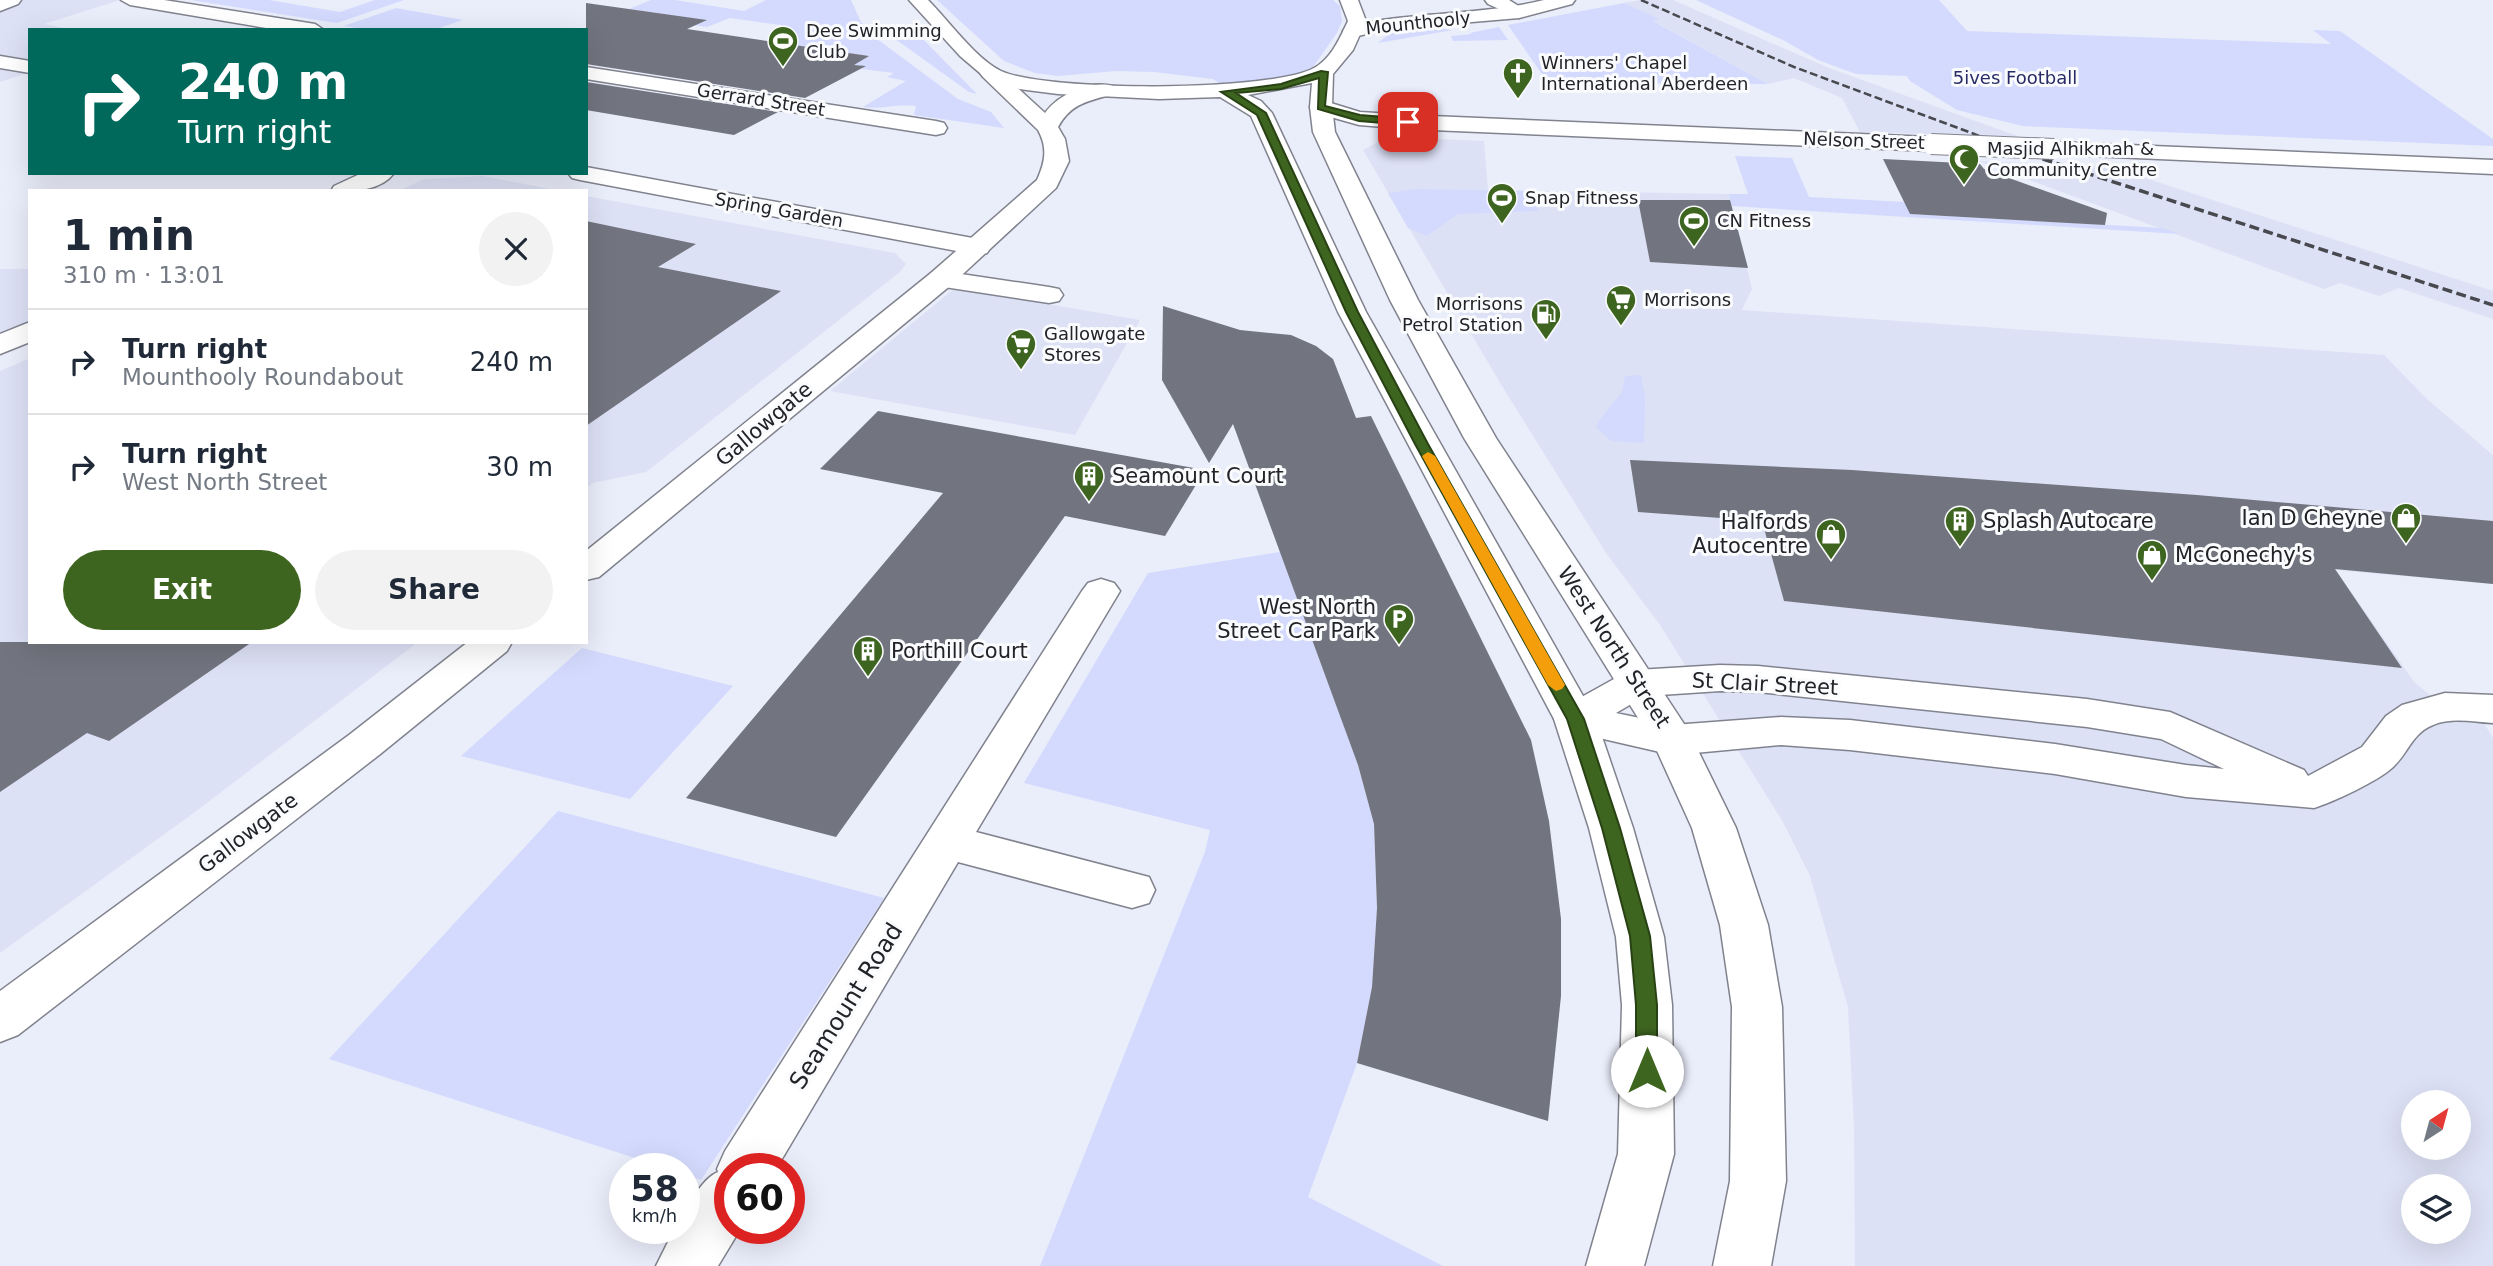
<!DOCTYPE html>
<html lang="en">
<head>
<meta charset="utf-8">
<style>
  :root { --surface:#fff; --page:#f2f2f3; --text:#1f2937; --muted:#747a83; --line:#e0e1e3; --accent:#3e651f }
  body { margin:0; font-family:"DejaVu Sans",sans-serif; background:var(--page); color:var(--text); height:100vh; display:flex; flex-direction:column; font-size:26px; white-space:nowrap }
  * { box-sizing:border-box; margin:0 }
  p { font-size:23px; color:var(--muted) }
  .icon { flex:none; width:38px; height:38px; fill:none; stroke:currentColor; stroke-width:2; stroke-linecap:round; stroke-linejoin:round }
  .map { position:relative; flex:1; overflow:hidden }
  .details { position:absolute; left:28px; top:189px; width:560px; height:455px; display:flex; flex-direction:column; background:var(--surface); border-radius:0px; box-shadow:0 7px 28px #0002 }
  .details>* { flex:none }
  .banner { position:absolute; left:28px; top:28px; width:560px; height:147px; border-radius:0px; box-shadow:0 7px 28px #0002; background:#00695c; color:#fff; overflow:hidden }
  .needle { width:46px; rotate:36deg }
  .controls { position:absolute; left:2401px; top:1090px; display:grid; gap:14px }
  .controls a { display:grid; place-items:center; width:70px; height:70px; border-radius:50%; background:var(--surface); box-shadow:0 7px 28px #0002; font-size:35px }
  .speed { position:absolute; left:609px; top:1153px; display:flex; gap:14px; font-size:35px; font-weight:700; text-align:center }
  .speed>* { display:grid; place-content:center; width:91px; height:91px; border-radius:50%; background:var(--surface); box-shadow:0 7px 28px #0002; line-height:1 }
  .speed small { font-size:18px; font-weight:400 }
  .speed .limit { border:10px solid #d22; background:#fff; color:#111 }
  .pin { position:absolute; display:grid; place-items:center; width:60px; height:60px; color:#fff; margin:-30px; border-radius:14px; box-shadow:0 4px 10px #0006 }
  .me { position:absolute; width:77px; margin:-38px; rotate:0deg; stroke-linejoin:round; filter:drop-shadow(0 0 5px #0008) }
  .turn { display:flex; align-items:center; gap:24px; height:147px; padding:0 35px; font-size:32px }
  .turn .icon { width:91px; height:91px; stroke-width:2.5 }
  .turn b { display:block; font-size:49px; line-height:60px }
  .round { display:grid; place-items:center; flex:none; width:74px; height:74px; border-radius:37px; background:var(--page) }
  .head { display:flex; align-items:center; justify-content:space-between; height:119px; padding:0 35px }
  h1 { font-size:42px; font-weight:700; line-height:52px }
  .button { display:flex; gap:14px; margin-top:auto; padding:14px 35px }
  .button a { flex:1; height:80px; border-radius:42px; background:var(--accent); color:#fff; font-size:28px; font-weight:700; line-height:80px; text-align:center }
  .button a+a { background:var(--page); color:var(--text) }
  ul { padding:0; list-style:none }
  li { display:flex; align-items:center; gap:21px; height:105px; padding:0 35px; border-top:2px solid var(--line) }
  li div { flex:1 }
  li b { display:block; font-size:26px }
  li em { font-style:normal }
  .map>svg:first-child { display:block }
  .built { fill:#dde1f5; fill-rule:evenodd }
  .green { fill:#d3dafd }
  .building { fill:#72747f }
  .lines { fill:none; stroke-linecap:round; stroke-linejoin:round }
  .minor-casing { stroke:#80838e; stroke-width:3 }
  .tertiary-casing { stroke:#80838e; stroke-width:3 }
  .secondary-casing { stroke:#80838e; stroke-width:3 }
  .primary-casing { stroke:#80838e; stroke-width:3 }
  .minor { fill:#fff; fill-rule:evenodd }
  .tertiary { fill:#fff; fill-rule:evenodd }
  .secondary { fill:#fff; fill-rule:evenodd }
  .primary { fill:#fff; fill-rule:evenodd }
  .rail-far1 { stroke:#48494f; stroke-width:2.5; stroke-dasharray:8 3.5; stroke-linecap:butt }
  .rail { stroke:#48494f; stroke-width:3.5; stroke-dasharray:10 4.5; stroke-linecap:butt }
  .minor-bridge-casing { stroke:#80838e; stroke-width:22; stroke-linecap:butt }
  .minor-bridge { stroke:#fff; stroke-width:20 }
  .route { fill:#3e651f; stroke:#284214; stroke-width:2 }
  .slow { fill:#f59e0b }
  .labels { text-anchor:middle; stroke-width:6; stroke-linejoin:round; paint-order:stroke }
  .far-street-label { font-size:18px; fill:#222227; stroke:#fafbfd }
  .far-poi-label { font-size:18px; fill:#222227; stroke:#fafbfd; text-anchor:start }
  .far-park-label { font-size:18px; fill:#282b65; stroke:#fafbfd }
  .street-label { font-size:21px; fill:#222227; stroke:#fafbfd }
  .poi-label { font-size:21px; fill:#222227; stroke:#fafbfd; text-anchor:start }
  .near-street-label { font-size:24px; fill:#222227; stroke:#fafbfd }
</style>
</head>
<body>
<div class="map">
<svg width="2493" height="1266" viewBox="0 0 2493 1266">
  <rect width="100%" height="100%" fill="#eaedfa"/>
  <path class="built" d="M 0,0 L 120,0 L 44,24 L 73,30 L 30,30 L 30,72 L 0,82 Z
    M 1641,0 L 1673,0 L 1829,68 L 2020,137 L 1860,132 L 1842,98 L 1794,78 L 1768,84 L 1652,20 L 1657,19 L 1624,3 Z
    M 1388,137 L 1484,141 L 1488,190 L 1729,194 L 1752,289 L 1742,310 L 2384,355 L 2428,400 L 2493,455 L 2493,584 L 2336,570 L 2414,682 L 2445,707 L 2474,707 L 2493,738 L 2493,1266 L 1855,1266 L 1854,1126 L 1848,1007 L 1810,876 L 1783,822 L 1660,625 L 1606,553 L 1502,386 L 1363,150 ZM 2413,1102 L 2459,1102 L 2459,1148 L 2413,1148 ZM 2413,1186 L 2459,1186 L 2459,1232 L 2413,1232 Z
    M 1978,161 L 2111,167 L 2493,291 L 2493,319 L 2399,288 L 2379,296 L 2340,283 L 2324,289 Z
    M 483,176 L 560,191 L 399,191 L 424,179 Z
    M 586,196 L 895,253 L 906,264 L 900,272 L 646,472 L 593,483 L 586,488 Z
    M 0,269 L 30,269 L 30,331 L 0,345 Z
    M 955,288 L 1140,320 L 1075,435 L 830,391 Z
    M 30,358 L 30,642 L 418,642 L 195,812 L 0,953 L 0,371 Z"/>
  <path class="green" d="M 191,0 L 269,0 L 340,12 L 375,0 L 404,0 L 337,23 Z
    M 651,0 L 675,0 L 744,11 L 766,0 L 851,0 L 861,22 L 877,39 L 958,99 L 991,112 L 1004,128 L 914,115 L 916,106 C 897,103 881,110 863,107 L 906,81 L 887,77 L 894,73 L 862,69 L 864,66 L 854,65 L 868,56 L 774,42 L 784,36 L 775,34 L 788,26 L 730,18 L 707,27 L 694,25 L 705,20 L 629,9 Z
    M 937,0 L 1333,0 L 1340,6 L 1342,21 L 1337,33 L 1313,67 L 1280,80 L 1222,85 L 1213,79 L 1154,72 L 1116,71 L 1058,76 L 1035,73 L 1004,61 Z
    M 1696,0 L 1939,0 L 1967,31 L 2331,44 L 2313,30 L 2340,31 L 2493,139 L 2493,146 L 2023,126 L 1957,110 L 1910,81 L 1907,76 L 1856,74 L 1818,60 L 1785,41 Z
    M 1624,3 L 1659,19 L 1653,21 L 1768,84 L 1548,83 L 1508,25 Z
    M 396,8 L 463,20 L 433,30 L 371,30 L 344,26 Z
    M 911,27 L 977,94 L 969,92 L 891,36 Z
    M 1430,27 L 1453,30 L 1378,43 L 1390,33 Z
    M 1499,27 L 1508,40 L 1453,41 L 1451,36 L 1472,34 L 1470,33 Z
    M 1735,156 L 1792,158 L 1809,197 L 1905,202 L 1911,214 L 2163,228 L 2179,234 L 1731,206 L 1729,194 L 1748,194 Z
    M 1415,189 L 1524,191 L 1539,211 L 1458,214 L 1427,236 L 1408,228 L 1388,193 Z
    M 1641,375 L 1645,397 L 1644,443 L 1611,441 L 1596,427 L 1598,422 L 1622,392 L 1625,376 Z
    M 1280,552 L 1358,765 L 1374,824 L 1377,908 L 1372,987 L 1357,1063 L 1308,1197 L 1443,1266 L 1040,1266 L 1205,852 L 1210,830 L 1024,783 L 1148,573 Z
    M 582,648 L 733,686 L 630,799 L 461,756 Z
    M 558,811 L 884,898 L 701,1180 L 684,1174 L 684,1169 L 669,1169 L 329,1059 Z"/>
  <path class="building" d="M 586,3 L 707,20 L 687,29 L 869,56 L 854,65 L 866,66 L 805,98 L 586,64 Z
    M 586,82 L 778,112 L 734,135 L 586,110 Z
    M 1883,159 L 1980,164 L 1984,169 L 2107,213 L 2105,225 L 1910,214 Z
    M 1638,200 L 1730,200 L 1748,268 L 1650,262 Z
    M 586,221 L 696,244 L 658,267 L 781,291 L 586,426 Z
    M 1163,306 L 1240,330 L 1291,335 L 1316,346 L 1333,359 L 1356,418 L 1371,416 L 1531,740 L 1549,821 L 1561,919 L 1561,996 L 1548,1121 L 1357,1063 L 1372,987 L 1377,908 L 1374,824 L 1358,765 L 1233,424 L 1209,463 L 1162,380 Z
    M 878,411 L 1205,470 L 1165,536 L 1065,516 L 836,837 L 686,798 L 943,493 L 820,469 Z
    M 1630,460 L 1852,470 L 2197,495 L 2493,521 L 2493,584 L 2335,569 L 2402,668 L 1784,601 L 1762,521 L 1638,512 Z
    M 0,642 L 252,642 L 109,741 L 87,733 L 0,792 Z"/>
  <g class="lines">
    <g class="minor-casing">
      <path id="minor" d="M 121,0 L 164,0 L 315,24 L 324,30 L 278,30 L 130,5 Z
        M 1485,0 L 1509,0 L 1528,12 L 1519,18 L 1488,4 Z
        M 0,56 L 30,61 L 30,73 L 0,68 Z
        M 586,67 L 936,121 L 944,123 L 947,128 L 944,133 L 936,135 L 586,79 Z
        M 1321,100 L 1360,112 L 1408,115 L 1931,137 L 1939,139 L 1942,144 L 1939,149 L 1931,151 L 1408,129 L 1359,125 L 1313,112 L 1310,107 L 1313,102 Z
        M 2054,142 L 2493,160 L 2493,174 L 2046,154 L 2042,149 L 2046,144 Z
        M 586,167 L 978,239 L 987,241 L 991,247 L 987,253 L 978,255 L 580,180 L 572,178 L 568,173 L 586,173 Z
        M 362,173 L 394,173 C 380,192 352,191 331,191 L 334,186 Z
        M 941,271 L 1049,287 L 1059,289 L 1063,295 L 1059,301 L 1049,303 L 931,285 L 927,279 L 931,273 Z
        M 30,322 L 30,342 L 0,354 L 0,334 Z
        M 1101,579 L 1114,583 L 1120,591 L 976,832 L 1149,877 L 1155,890 L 1149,903 L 1132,908 L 958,862 L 776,1169 L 730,1169 L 730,1228 L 741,1228 L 718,1266 L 656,1266 L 675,1228 L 684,1228 C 684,1210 701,1179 718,1172 L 717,1169 L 725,1151 L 1082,591 L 1088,583 Z
        M 1720,665 L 1758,666 L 2087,699 L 2170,712 L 2304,770 L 2308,776 L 2362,747 L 2386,716 L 2402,705 L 2445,693 L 2493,695 L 2493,723 C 2474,722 2451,717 2433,725 C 2412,733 2408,754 2392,768 C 2378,781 2333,802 2314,808 L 2186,797 L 2055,774 L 1850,750 L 1781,745 L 1673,755 L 1560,729 L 1554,719 L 1560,709 L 1623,674 L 1637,670 ZM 1720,691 L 1758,692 L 2087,727 L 2161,739 L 2224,769 L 2186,765 L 2055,744 L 1850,720 L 1781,717 L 1673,725 L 1616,713 L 1645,696 Z"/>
    </g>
    <g class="tertiary-casing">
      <path id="tertiary" d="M 0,0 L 21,0 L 18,4 L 0,11 Z
        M 990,67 L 997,69 L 1045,113 C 1059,94 1090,80 1113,86 L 1117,90 L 1113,94 C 1089,101 1071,103 1058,127 L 1065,139 L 1069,161 L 1056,188 L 951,285 L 599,577 L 586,580 L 586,551 L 931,273 L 1037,180 C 1045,162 1048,148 1038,130 L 983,77 L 980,73 L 983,69 Z
        M 468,642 L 512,642 L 507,651 L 379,755 L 18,1035 L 0,1042 L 0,991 L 349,735 Z"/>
    </g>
    <g class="secondary-casing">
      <path id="secondary" d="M 1544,0 L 1575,0 L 1572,4 L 1519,18 L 1390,29 L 1353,37 L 1343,31 L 1346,27 C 1411,11 1479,16 1544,0 Z"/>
    </g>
    <g class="primary-casing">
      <path id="primary" d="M 909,0 L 928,0 C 948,20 976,59 1001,71 C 1048,92 1270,92 1314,68 C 1331,59 1340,38 1348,21 L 1340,0 L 1358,0 L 1366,21 L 1353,50 L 1333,74 L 1332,107 L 1335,132 L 1418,300 L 1496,438 L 1688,730 L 1736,828 L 1768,925 L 1782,1007 L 1786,1181 L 1771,1266 L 1713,1266 L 1730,1181 L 1732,1007 L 1720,925 L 1692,828 L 1653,742 L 1464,438 L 1390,300 L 1313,132 L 1310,107 L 1312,83 L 1248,95 L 1261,101 L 1272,113 L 1366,312 L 1596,719 L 1633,828 L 1664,937 L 1672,1005 L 1674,1154 L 1644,1266 L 1586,1266 L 1618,1154 L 1622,1005 L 1616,937 L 1589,828 L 1554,719 L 1338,312 L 1251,116 L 1220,97 L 1159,99 L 1058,94 L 1019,89 L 987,79 L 960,56 Z"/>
    </g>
    <use href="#minor" class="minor"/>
    <use href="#tertiary" class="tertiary"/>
    <use href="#secondary" class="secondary"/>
    <use href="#primary" class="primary"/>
    <path class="rail-far1" d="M 1641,0 L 1794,67 L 2020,151"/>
    <path class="rail" d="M 2015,150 L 2493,305"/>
    <g class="minor-bridge-casing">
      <path id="minor-bridge" d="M 1931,144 L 2054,149"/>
    </g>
    <use href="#minor-bridge" class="minor-bridge"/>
  </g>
  <path class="route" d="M 1321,71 L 1328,72 L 1325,106 L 1360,115 L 1408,119 L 1412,122 L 1408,125 L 1359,121 L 1318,109 L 1319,78 L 1281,89 L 1236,93 L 1266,113 L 1358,312 L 1428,444 L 1584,719 L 1620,828 L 1650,936 L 1657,1005 L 1657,1071 L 1654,1078 L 1647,1081 L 1639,1078 L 1636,1071 L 1636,1005 L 1630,936 L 1602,828 L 1567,719 L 1415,444 L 1346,312 L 1257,115 L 1221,92 L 1281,84 Z"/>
  <path class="slow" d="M 1428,452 L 1435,456 L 1565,685 L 1562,689 L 1556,691 L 1548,685 L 1422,456 Z"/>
  <defs>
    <g id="stadium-pin" transform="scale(1.575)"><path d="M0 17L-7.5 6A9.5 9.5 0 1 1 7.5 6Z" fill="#3e651f" stroke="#fafbfd"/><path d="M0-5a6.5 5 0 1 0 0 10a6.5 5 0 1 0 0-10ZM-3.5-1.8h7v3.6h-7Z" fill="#fff"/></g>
    <g id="church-pin" transform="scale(1.575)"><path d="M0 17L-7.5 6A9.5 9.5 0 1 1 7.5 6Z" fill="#3e651f" stroke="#fafbfd"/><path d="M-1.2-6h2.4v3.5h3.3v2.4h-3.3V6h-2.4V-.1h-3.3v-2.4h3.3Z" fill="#fff"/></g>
    <g id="mosque-pin" transform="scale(1.575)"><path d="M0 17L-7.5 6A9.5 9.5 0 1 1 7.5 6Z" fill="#3e651f" stroke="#fafbfd"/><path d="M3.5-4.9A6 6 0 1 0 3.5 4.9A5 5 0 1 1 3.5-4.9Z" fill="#fff"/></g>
    <g id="supermarket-pin" transform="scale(1.575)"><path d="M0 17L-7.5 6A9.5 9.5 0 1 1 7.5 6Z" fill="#3e651f" stroke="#fafbfd"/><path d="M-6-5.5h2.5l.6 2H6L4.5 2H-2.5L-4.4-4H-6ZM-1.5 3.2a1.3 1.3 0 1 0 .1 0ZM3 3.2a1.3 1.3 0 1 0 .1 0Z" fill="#fff"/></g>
    <g id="fuel-pin" transform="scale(1.575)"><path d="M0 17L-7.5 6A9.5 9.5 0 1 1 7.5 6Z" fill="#3e651f" stroke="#fafbfd"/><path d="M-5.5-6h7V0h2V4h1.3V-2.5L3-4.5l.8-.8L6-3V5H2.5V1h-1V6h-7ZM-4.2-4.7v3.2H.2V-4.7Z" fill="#fff"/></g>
    <g id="building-pin" transform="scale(1.575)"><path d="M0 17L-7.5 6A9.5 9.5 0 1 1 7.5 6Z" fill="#3e651f" stroke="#fafbfd"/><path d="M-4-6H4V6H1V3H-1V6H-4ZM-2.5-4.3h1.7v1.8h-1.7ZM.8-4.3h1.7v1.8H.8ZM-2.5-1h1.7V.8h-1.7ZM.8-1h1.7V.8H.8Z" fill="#fff"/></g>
    <g id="shop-pin" transform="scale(1.575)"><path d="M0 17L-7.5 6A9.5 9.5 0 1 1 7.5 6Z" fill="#3e651f" stroke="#fafbfd"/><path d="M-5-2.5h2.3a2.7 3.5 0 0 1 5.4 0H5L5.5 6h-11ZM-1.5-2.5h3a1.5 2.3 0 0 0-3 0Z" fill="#fff"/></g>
    <g id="parking-pin" transform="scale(1.575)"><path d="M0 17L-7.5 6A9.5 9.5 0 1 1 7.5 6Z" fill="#3e651f" stroke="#fafbfd"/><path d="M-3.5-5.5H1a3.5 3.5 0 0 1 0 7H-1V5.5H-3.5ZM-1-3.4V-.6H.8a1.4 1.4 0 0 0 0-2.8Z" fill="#fff"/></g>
  </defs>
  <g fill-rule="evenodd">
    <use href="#stadium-pin" x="783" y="41"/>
    <use href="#church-pin" x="1518" y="73"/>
    <use href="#mosque-pin" x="1964" y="159"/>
    <use href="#stadium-pin" x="1502" y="198"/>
    <use href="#stadium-pin" x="1694" y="221"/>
    <use href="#supermarket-pin" x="1621" y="300"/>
    <use href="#fuel-pin" x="1546" y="314"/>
    <use href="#supermarket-pin" x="1021" y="344"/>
    <use href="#building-pin" x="1089" y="476"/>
    <use href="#shop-pin" x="2406" y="518"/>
    <use href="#building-pin" x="1960" y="521"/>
    <use href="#shop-pin" x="1831" y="534"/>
    <use href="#shop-pin" x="2152" y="555"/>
    <use href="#parking-pin" x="1399" y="619"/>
    <use href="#building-pin" x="868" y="651"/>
  </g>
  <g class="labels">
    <g class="far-street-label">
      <text transform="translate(1418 23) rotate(-6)" y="6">Mounthooly</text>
      <text transform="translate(761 100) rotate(9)" y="6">Gerrard Street</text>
      <text transform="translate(1864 141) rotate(2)" y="6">Nelson Street</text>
      <text transform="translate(779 210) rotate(10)" y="6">Spring Garden</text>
    </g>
    <g class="far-poi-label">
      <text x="806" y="37">Dee Swimming<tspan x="806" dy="21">Club</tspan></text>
      <text x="1541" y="69">Winners' Chapel<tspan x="1541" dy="21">International Aberdeen</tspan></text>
      <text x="1987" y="155">Masjid Alhikmah &amp;<tspan x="1987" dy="21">Community Centre</tspan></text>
      <text x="1525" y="204">Snap Fitness</text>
      <text x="1717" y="227">CN Fitness</text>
      <text x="1644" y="306">Morrisons</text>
      <text x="1523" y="310" text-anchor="end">Morrisons<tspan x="1523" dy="21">Petrol Station</tspan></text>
      <text x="1044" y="340">Gallowgate<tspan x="1044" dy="21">Stores</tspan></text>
    </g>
    <g class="far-park-label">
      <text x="2015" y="84">5ives Football</text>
    </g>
    <g class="street-label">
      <text transform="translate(764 424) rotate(-40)" y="7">Gallowgate</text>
      <text transform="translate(1614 647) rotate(57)" y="7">West North Street</text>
      <text transform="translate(1765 684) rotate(3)" y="7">St Clair Street</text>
      <text transform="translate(248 833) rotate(-37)" y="7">Gallowgate</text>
    </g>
    <g class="poi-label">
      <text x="1112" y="483">Seamount Court</text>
      <text x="2383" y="525" text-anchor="end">Ian D Cheyne</text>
      <text x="1983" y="528">Splash Autocare</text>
      <text x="1808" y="529" text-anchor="end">Halfords<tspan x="1808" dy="24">Autocentre</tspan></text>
      <text x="2175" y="562">McConechy's</text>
      <text x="1376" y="614" text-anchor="end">West North<tspan x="1376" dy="24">Street Car Park</tspan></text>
      <text x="891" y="658">Porthill Court</text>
    </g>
    <g class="near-street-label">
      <text transform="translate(846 1006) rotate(-58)" y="8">Seamount Road</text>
    </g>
  </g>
</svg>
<div class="controls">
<a><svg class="needle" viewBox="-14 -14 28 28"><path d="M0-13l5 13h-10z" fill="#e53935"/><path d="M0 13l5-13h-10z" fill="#747a83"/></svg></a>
<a><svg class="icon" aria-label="layers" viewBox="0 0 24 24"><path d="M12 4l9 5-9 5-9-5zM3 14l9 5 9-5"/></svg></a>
</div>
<div class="speed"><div>58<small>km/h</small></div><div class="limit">60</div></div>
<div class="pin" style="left:1408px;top:122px;background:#d93025"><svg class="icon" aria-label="arrive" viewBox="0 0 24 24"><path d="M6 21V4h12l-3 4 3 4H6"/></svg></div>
<svg class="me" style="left:1647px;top:1071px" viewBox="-20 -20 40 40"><circle r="19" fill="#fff"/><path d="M0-13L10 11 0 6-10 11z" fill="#3e651f"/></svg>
<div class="banner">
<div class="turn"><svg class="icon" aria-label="right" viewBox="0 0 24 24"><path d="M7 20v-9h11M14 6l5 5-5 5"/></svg><div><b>240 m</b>Turn right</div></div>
</div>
<section class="details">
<div class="head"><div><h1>1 min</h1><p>310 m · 13:01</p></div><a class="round"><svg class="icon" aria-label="close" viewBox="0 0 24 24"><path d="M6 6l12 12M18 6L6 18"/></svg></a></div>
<ul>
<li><svg class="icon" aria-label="right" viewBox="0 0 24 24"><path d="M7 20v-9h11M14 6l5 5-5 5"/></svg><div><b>Turn right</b><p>Mounthooly Roundabout</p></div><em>240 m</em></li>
<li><svg class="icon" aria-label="right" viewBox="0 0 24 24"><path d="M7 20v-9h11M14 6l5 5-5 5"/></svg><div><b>Turn right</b><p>West North Street</p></div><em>30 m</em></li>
</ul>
<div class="button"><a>Exit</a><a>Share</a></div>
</section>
</div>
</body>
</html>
